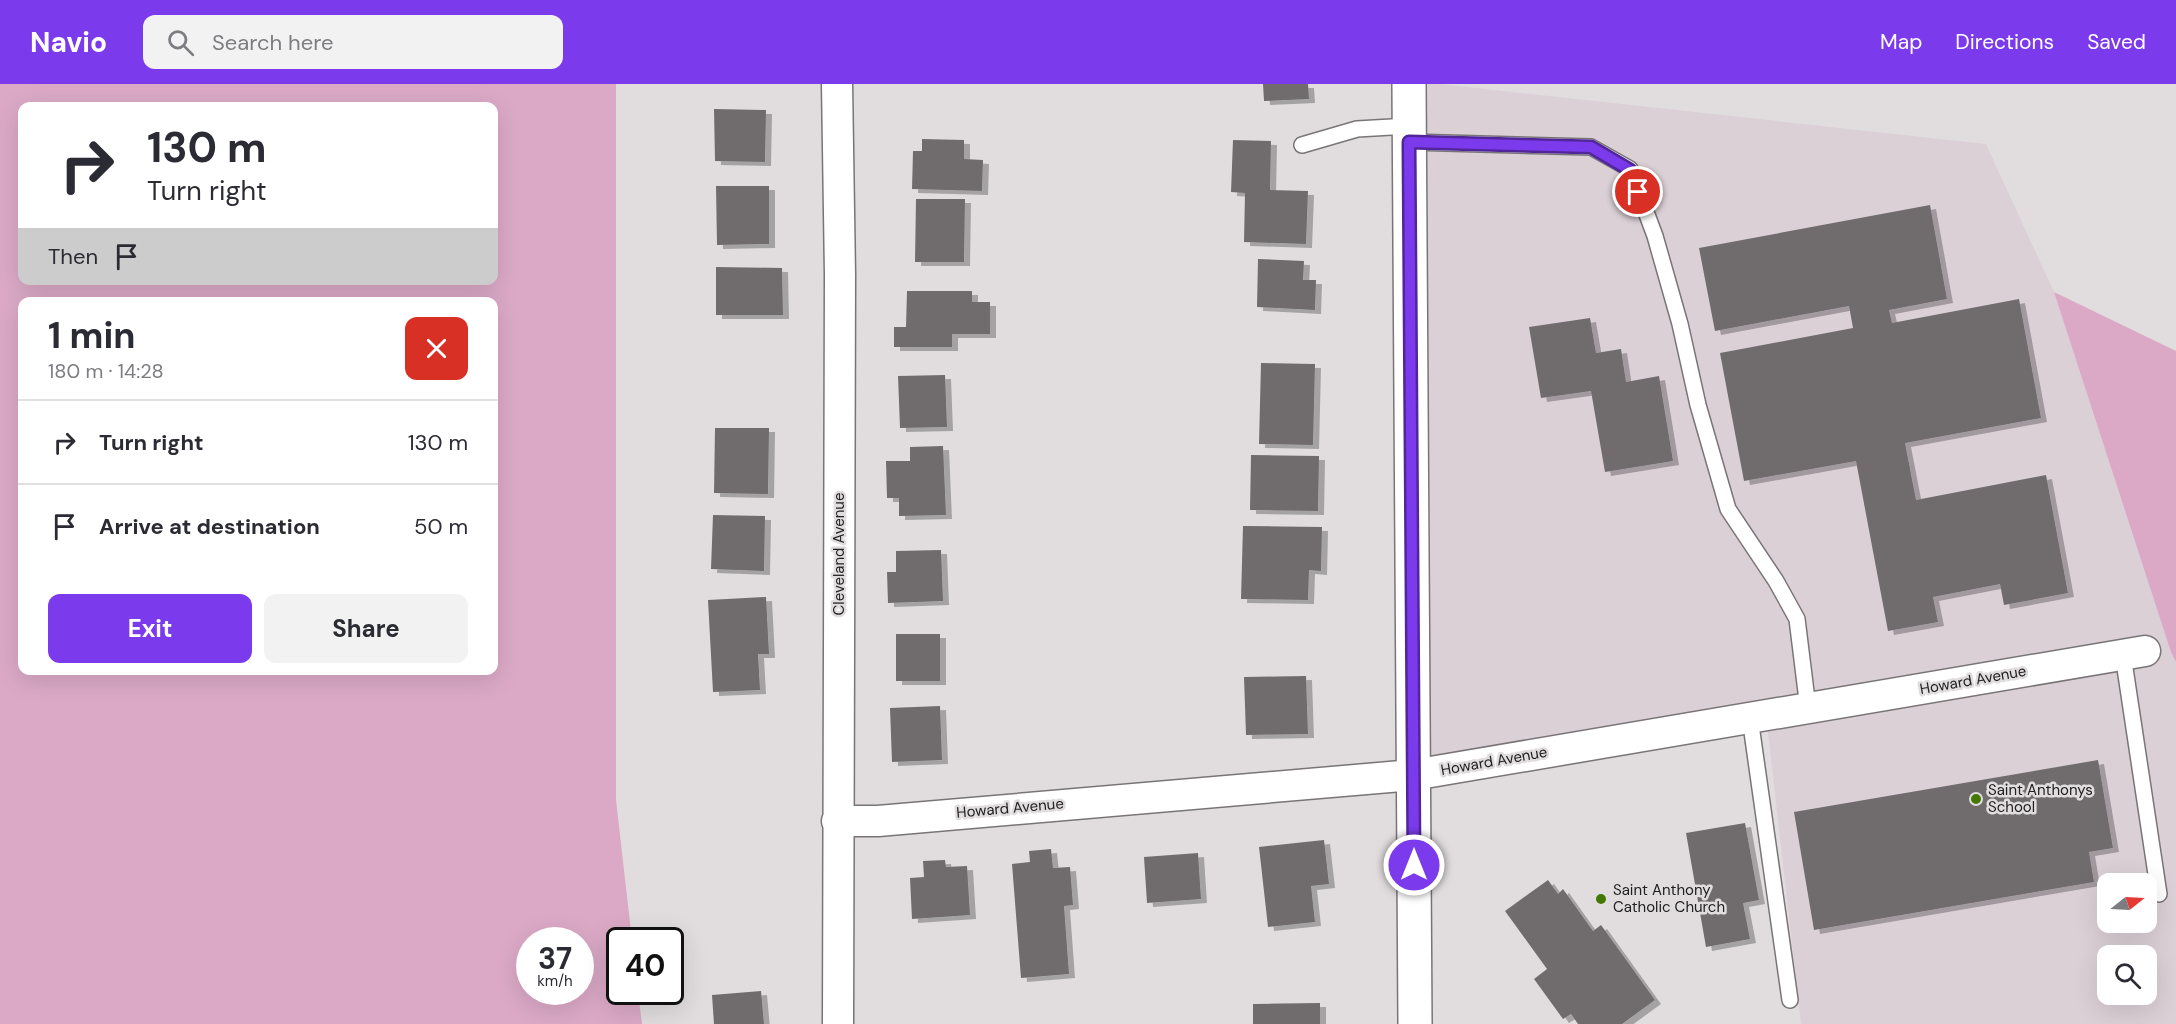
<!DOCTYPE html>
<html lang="en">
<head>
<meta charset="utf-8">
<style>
  :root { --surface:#fff; --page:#f2f2f3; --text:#2b2b33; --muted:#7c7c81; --line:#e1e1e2; --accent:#7c3aed }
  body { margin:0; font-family:"DM Sans",sans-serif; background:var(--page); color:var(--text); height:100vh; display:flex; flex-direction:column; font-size:22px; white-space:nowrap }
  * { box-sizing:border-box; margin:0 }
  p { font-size:20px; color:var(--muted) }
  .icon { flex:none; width:33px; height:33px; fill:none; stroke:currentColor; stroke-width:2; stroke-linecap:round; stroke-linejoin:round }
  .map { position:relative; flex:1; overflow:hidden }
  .panel { position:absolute; left:18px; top:213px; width:480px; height:378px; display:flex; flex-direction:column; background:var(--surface); border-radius:12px; box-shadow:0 6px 24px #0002 }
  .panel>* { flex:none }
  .guide { position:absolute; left:18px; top:18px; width:480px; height:183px; border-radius:12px; box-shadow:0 6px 24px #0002; background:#fff; color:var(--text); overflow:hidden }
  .needle { width:39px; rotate:72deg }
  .fabs { position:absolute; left:2097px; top:789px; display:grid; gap:12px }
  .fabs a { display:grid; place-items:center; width:60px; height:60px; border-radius:12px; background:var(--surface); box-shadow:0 6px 24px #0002; font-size:30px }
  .speed { position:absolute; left:516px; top:843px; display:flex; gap:12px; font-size:30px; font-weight:700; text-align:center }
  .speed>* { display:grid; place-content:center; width:78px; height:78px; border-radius:50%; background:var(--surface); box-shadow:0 6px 24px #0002; line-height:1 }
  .speed small { font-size:15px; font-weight:400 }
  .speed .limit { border:3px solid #111; border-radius:9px; background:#fff; color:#111 }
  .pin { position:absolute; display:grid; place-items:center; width:51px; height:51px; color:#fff; margin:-26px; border:3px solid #fff; border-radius:50%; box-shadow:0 2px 6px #0007 }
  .me { position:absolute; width:66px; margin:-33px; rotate:0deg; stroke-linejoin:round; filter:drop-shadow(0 0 4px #0008) }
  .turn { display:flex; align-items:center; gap:21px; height:126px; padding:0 30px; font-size:27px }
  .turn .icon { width:78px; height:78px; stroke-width:2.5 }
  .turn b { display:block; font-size:42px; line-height:51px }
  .then { display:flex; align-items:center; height:57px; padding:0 30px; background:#0003; gap:12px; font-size:22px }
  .round { display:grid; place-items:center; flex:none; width:63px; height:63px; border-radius:12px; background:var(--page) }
  .summary { display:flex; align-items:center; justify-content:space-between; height:102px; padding:0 30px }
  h1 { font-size:36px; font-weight:700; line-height:45px }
  .button { display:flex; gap:12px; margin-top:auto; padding:12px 30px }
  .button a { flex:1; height:69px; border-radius:12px; background:var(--accent); color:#fff; font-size:24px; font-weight:700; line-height:69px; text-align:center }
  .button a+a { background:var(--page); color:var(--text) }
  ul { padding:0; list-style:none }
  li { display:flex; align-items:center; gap:18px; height:84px; padding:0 30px; border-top:2px solid var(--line) }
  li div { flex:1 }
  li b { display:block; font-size:22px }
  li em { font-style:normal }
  header { display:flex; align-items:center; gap:36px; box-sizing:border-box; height:84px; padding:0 30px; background:var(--accent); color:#fff }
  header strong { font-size:28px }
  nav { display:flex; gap:33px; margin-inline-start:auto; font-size:21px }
  .search { width:420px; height:54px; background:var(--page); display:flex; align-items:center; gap:15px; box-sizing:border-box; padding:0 21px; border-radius:12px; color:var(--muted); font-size:22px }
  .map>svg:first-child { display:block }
  .built { fill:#dbd0d6; fill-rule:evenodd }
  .green { fill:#dba9c6; fill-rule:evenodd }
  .building { fill:#706c6e; filter:url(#shadow) }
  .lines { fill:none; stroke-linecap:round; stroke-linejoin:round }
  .lane-casing { stroke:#797577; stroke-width:18 }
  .street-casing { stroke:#797577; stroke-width:33 }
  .secondary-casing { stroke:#797577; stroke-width:36 }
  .lane { stroke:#fff; stroke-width:15 }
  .street { stroke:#fff; stroke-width:30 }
  .secondary { stroke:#fff; stroke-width:33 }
  .route-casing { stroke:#51269a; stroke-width:15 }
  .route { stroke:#7c3aed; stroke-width:10 }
  .poi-dot { fill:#457803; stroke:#e1dddf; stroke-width:2 }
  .labels { text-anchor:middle; stroke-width:5; stroke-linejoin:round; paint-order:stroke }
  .street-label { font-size:15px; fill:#222121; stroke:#e1dddf }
  .poi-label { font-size:15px; fill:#222121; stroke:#e1dddf; text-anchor:start }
</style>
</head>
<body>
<header>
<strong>Navio</strong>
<div class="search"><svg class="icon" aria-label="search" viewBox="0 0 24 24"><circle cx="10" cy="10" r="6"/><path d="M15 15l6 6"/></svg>Search here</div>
<nav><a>Map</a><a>Directions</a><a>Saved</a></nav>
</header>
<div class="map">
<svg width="2176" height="940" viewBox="0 0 2176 940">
  <defs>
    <filter id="shadow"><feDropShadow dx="6" dy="4" stdDeviation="0" flood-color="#0004"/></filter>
  </defs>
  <rect width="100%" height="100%" fill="#e1dddf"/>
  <path class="built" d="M 1409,0 L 1440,0 L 1986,60 L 2054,208 L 2176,578 L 2176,940 L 1801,940 L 1766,631 L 1413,691 ZM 2108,800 L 2146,800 L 2146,838 L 2108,838 ZM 2108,872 L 2146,872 L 2146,910 L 2108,910 Z"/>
  <path class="green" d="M 0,0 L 616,0 L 616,716 L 632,856 L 620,856 L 620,908 L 638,908 L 642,940 L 0,940 ZM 22,22 L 494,22 L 494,196 L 22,196 ZM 22,218 L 494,218 L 494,586 L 22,586 ZM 530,856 L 580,856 L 580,908 L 530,908 Z
    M 2054,208 L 2176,267 L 2176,578 L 2171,568 Z"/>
  <path class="building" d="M 1263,0 L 1308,0 L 1309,15 L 1264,17 Z
    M 714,25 L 766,26 L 765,78 L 715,77 Z
    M 922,55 L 964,56 L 964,75 L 983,76 L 982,107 L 912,105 L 913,67 L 922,67 Z
    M 1233,56 L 1271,57 L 1270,106 L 1308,107 L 1306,160 L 1244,158 L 1245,109 L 1231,108 Z
    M 716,102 L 769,102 L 769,160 L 717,161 Z
    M 916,115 L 965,115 L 964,178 L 915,178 Z
    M 1930,121 L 1947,215 L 1889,226 L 1892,239 L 2019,215 L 2041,334 L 1905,359 L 1916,416 L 2046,391 L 2068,509 L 2004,521 L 2000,500 L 1933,513 L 1938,538 L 1888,547 L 1856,377 L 1744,397 L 1720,269 L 1853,244 L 1849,222 L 1715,247 L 1699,164 Z
    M 1258,175 L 1304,177 L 1303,196 L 1316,196 L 1315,226 L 1257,223 Z
    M 716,183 L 782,184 L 783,231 L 716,231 Z
    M 907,207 L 972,207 L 972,218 L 990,218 L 990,250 L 952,250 L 952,263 L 894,263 L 894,243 L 906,243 Z
    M 1590,234 L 1596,269 L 1621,265 L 1626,298 L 1659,292 L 1673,377 L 1605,388 L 1591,307 L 1541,314 L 1529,243 Z
    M 1261,279 L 1315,280 L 1313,361 L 1259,360 Z
    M 945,291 L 947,343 L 900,344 L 898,292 Z
    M 715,344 L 769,344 L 768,410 L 714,409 Z
    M 943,362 L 946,431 L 899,432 L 899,414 L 887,414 L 886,377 L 910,377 L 910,363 Z
    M 1251,371 L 1319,372 L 1318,427 L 1250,426 Z
    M 713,431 L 765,432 L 764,487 L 711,485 Z
    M 1243,442 L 1322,443 L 1321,487 L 1309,486 L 1308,516 L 1241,515 Z
    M 941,466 L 943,517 L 888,519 L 887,488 L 896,488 L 896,467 Z
    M 766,513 L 769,570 L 758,570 L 760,606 L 713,608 L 708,516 Z
    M 896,550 L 940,550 L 940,597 L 896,597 Z
    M 1306,592 L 1308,650 L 1246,651 L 1244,593 Z
    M 940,622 L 942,676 L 892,678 L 890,624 Z
    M 2098,676 L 2113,764 L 2089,768 L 2094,798 L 1814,846 L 1794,728 Z
    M 1745,739 L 1759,816 L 1743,819 L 1750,855 L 1706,863 L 1686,749 Z
    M 1324,756 L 1329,800 L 1311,802 L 1315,838 L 1268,843 L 1259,763 Z
    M 1051,765 L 1053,784 L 1070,783 L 1073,821 L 1064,822 L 1069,890 L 1021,894 L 1012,780 L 1030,778 L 1029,767 Z
    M 1198,769 L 1201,815 L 1147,819 L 1144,773 Z
    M 945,776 L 946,783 L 967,782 L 970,831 L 912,835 L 910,794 L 924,793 L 923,777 Z
    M 1548,796 L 1558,810 L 1563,805 L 1593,847 L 1601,841 L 1655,916 L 1622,940 L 1578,940 L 1571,930 L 1563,935 L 1534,895 L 1547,885 L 1505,827 Z
    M 761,907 L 764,940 L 714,940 L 712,911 Z
    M 1320,919 L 1320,940 L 1253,940 L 1253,920 Z"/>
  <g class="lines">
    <g class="lane-casing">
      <path id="lane" d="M 1409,58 L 1591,63 L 1630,85 L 1655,152 L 1680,240 L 1698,321 L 1728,425 L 1776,497 L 1797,535 L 1808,624
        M 1302,61 L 1357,45 L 1409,42
        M 2123,571 L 2159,810
        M 1750,634 L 1790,916"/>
    </g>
    <g class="street-casing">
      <path id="street" d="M 837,0 L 840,191 L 838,940
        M 837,737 L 878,737 L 1413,691 L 2145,567"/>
    </g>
    <g class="secondary-casing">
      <path id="secondary" d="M 1409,0 L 1415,940"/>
    </g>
    <use href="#lane" class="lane"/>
    <use href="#street" class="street"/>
    <use href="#secondary" class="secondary"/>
  </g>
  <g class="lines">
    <g class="route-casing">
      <path id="route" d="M 1414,781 L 1409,58 L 1591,63 L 1630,86 L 1638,108"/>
    </g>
    <use href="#route" class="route"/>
  </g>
  <g class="poi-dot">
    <circle cx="1976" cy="715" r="6"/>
    <circle cx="1601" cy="815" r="6"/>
  </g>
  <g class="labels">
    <g class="street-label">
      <text transform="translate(839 470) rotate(-90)" y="5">Cleveland Avenue</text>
      <text transform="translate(1973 596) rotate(-10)" y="5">Howard Avenue</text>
      <text transform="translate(1494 677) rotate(-10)" y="5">Howard Avenue</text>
      <text transform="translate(1010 724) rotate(-5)" y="5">Howard Avenue</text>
    </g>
    <g class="poi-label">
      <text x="1988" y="711">Saint Anthonys<tspan x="1988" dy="17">School</tspan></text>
      <text x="1613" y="811">Saint Anthony<tspan x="1613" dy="17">Catholic Church</tspan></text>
    </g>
  </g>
</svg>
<div class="fabs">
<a><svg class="needle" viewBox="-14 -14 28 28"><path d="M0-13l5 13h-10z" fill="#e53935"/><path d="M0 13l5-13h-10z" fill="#7c7c81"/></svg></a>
<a><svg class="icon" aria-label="search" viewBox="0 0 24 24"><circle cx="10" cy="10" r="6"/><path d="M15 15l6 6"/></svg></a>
</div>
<div class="speed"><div>37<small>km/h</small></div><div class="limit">40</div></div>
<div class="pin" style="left:1638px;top:108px;background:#d93025"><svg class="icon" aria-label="arrive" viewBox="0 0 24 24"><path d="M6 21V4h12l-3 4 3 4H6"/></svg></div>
<svg class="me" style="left:1414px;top:781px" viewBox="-20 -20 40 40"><circle r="17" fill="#7c3aed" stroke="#fff" stroke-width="3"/><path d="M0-11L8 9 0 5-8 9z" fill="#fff"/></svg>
<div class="guide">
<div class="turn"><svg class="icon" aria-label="right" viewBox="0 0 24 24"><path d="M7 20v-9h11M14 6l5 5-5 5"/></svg><div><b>130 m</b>Turn right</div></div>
<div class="then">Then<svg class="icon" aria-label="arrive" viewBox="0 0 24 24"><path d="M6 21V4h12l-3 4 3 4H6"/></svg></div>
</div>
<section class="panel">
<div class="summary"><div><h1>1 min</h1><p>180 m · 14:28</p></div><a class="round" style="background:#d93025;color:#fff"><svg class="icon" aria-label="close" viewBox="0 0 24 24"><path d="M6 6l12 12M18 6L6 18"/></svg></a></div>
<ul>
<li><svg class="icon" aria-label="right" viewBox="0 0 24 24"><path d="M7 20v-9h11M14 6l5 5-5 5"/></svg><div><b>Turn right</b></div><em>130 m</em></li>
<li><svg class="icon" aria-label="arrive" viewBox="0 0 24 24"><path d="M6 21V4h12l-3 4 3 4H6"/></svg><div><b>Arrive at destination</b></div><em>50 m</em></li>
</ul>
<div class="button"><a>Exit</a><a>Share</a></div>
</section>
</div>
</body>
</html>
